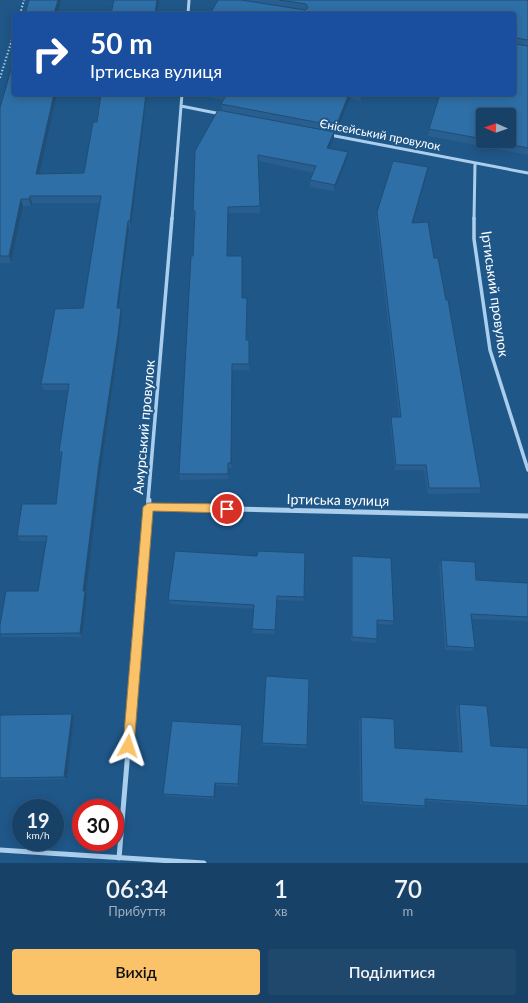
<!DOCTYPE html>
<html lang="uk">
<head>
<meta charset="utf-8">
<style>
  :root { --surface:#174167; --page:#20486d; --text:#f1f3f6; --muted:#9eafc0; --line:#365a7b; --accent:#fac269 }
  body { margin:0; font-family:Lato,sans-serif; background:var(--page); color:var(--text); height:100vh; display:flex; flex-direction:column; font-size:15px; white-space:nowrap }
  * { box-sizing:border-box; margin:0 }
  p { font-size:13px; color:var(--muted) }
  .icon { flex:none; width:22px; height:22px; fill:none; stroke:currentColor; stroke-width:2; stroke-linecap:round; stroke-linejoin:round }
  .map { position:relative; height:863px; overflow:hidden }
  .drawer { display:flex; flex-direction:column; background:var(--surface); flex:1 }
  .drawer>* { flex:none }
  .hud { position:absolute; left:12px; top:12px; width:504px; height:84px; border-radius:4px; box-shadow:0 2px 10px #0003,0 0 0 1px var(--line); background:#1a4fa0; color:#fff; overflow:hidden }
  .needle { width:26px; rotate:272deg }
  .buttons { position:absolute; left:476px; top:108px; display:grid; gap:8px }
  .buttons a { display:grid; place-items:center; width:40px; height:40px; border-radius:4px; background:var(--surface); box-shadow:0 2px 10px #0003,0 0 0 1px var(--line); font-size:20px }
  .speed { position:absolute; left:12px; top:799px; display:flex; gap:8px; font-size:20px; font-weight:700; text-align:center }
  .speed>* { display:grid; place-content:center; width:52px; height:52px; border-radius:50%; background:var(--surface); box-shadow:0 2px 10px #0003,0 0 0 1px var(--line); line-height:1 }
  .speed small { font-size:10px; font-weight:400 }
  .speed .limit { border:6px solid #d22; background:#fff; color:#111 }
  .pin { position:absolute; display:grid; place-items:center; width:34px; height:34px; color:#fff; margin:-17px; border:2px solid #fff; border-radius:50%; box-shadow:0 1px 4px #0007 }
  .me { position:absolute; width:44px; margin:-22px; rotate:5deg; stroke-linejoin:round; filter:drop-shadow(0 0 3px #0008) }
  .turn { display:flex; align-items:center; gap:14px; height:84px; padding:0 12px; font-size:18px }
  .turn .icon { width:52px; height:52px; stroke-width:2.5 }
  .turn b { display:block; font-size:28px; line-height:34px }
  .eta { display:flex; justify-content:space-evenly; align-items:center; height:68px; text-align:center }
  .eta b { font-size:24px; font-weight:600; line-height:28px }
  .cta { display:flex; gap:8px; margin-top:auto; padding:8px 12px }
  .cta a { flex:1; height:46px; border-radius:4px; background:var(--accent); color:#111; font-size:16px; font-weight:600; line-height:46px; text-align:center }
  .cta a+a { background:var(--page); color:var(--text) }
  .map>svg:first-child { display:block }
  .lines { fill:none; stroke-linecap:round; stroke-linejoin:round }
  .path { stroke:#aaceeb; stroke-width:2; stroke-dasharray:1.5 2; stroke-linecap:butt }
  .street-far2 { stroke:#aaceeb; stroke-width:3 }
  .street-far1 { stroke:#aaceeb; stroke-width:3.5 }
  .street { stroke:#aaceeb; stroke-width:5 }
  .wall { fill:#285f90; fill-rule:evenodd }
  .shaded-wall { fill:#204e75 }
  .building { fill:#2e6fa7; stroke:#204e75 }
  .route { fill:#fac269; stroke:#a27e44 }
  .labels { text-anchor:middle; stroke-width:4; stroke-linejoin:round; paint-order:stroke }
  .far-street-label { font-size:12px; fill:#fff; stroke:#1f5789 }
  .street-label { font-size:14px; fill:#fff; stroke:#1f5789 }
</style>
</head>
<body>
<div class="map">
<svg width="528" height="863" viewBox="0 0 528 863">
  <rect width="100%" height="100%" fill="#1f5789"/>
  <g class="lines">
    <path class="path" d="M 20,14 L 24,0
      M 0,78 L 14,33"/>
    <path class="street-far2" d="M 188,14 L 189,0
      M 181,106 L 221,114
      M 330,135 L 528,173
      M 172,219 L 182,94
      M 474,219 L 475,163"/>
    <path class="street-far1" d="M 474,218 L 474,239 L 490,350 L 528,470
      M 148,501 L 172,218"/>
    <path class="street" d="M 148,507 L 528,516
      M 0,850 L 204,863
      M 119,858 L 149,500"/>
  </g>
  <path class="wall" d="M 218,0 L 528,0 L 528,155 L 428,136 L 439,94 L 438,94 L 514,94 L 210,14 ZM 483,115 L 509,141 L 483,141 Z
    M 6,89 L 57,94 L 39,174 L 84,173 L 97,122 L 101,94 L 147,94 L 131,228 L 129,228 L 119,308 L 121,308 L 122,314 L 119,341 L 101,469 L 86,593 L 87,595 L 82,637 L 2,637 L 0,635 L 0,625 L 38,591 L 47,541 L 20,541 L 17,536 L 56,504 L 61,457 L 59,452 L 69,390 L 44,390 L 41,384 L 83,308 L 100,203 L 32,203 L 31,206 L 23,206 L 11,263 L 0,263 L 0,108 Z
    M 204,94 L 364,94 L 361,101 L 350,98 L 336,133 L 334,132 L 334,138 L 329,149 L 347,159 L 334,191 L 310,187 L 310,180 L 314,173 L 259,161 L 260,213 L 228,213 L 227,256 L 242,298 L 247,340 L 249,340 L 249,370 L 232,370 L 232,468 L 228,468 L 228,479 L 180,480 L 179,474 L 193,256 L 195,217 L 193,217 L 193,211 L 222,110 L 221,104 L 224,100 L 205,96 Z
    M 428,167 L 413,223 L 434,258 L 481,488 L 479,493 L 428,494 L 424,470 L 395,470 L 390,422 L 391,417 L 399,417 L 376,219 L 377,212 Z
    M 175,551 L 304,597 L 303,601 L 277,600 L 275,634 L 252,633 L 254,609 L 170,604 L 168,600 Z
    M 352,556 L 394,621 L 392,625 L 377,624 L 377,639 L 375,643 L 351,641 L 351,561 Z
    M 441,560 L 476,580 L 528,583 L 528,621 L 472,619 L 475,648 L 472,651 L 445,650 L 439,564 Z
    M 266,676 L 307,745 L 307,748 L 262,745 Z
    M 459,704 L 491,746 L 528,748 L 528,808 L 425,801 L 425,806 L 423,808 L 360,804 L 359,720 L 361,717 L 395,748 L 459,752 L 456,707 Z
    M 72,714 L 74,717 L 67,779 L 0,780 L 0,715 Z
    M 242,725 L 238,787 L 216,785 L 215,799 L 165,796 L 163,794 Z"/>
  <path class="shaded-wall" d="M 58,0 L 61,0 L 58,14 L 54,14 Z
    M 157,0 L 159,0 L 157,14 L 155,14 Z
    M 54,94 L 57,94 L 38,180 L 36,174 Z
    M 146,94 L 147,94 L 131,228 L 130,221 Z
    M 349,94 L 350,94 L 350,98 L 336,133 L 336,126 Z
    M 362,94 L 364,94 L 361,101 Z
    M 334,132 L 334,138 L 327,155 L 327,148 Z
    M 348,152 L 347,159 L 334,191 L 335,185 Z
    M 428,167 L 427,174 L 411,229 L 412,223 Z
    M 30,196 L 32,203 L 31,206 L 29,199 Z
    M 21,199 L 23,206 L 11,263 L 9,256 Z
    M 128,221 L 129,228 L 118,314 L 117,308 Z
    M 121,308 L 122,314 L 119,341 L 101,469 L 86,593 L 87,595 L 82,637 L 80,633 L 83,591 L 99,463 Z
    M 232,364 L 232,468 L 231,463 Z
    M 72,714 L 74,717 L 67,779 L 64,777 Z
    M 242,725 L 242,728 L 238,787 L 238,784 Z
    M 215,783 L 216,785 L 215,799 L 214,797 Z"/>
  <path class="building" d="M 29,0 L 58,0 L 54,14 L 25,14 Z
    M 114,0 L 157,0 L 155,14 L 111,14 Z
    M 218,0 L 241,0 L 305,10 L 308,8 L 306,4 L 279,0 L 528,0 L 528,40 L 516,38 L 514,40 L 514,14 L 210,14 Z
    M 514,43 L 515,44 L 528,46 L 528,148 L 492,141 L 509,141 L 509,115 L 483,115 L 483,139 L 429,129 L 440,94 L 514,94 Z
    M 14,59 L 14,94 L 54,94 L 36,174 L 84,173 L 93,122 L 97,122 L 101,94 L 146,94 L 130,221 L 128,221 L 117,308 L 121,308 L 118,335 L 99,463 L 83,591 L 85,591 L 80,633 L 0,634 L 0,625 L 6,591 L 38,591 L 47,536 L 17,536 L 22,504 L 56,504 L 62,452 L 59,452 L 69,384 L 41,384 L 55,309 L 83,308 L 101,196 L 30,196 L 29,199 L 21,199 L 9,256 L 0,256 L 0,108 Z
    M 227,94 L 349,94 L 336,126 L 221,104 Z
    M 218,110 L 334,132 L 327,148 L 348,152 L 335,185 L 310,180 L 316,166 L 258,155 L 260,206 L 228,207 L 227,256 L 242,256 L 242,298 L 247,298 L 246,340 L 249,340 L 249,364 L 232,364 L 231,463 L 228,463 L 228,474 L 179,474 L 191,256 L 193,256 L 195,211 L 193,211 L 195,151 Z
    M 393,161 L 428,167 L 412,223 L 428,222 L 434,258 L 438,258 L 446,300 L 448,300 L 481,488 L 429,488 L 426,465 L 396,465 L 391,417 L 401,417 L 377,212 Z
    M 175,551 L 257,556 L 258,551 L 305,553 L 304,597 L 277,596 L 275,630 L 252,629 L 254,605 L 168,600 Z
    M 352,556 L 391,558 L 394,621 L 377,620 L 377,639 L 352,637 Z
    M 441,560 L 475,562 L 476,580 L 528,583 L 528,617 L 471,614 L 475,648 L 447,646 Z
    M 266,676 L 309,679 L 307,745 L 262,743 Z
    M 459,704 L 487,706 L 491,746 L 528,748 L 528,806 L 425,799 L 425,806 L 362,802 L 361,717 L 394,719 L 395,748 L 462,752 Z
    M 72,714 L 64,777 L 0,778 L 0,715 Z
    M 172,721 L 242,725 L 238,784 L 215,783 L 214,797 L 163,794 Z"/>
  <path class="route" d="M 148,503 L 227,504 L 232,509 L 227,513 L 153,511 L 134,746 L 132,750 L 128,752 L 124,750 L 123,746 L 143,507 Z"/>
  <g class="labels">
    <g class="far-street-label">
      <text transform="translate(380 135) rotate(11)" y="4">Єнісейський провулок</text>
    </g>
    <g class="street-label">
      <text transform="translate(495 294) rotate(82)" y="5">Іртиський провулок</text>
      <text transform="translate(144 427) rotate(-85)" y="5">Амурський провулок</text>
      <text transform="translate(338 500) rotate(1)" y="5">Іртиська вулиця</text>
    </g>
  </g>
</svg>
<div class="buttons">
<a><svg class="needle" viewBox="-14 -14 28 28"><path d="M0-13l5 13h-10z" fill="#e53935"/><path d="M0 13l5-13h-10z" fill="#9eafc0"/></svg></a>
</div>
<div class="speed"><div>19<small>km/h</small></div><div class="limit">30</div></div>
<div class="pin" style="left:227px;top:509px;background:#d93025"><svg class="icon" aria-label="arrive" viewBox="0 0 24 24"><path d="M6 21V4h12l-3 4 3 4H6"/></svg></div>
<svg class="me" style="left:128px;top:746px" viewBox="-20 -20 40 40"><path d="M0-17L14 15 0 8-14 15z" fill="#fac269" stroke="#fff" stroke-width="4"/></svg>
<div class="hud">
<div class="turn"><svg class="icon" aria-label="right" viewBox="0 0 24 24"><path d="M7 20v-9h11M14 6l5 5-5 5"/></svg><div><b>50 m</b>Іртиська вулиця</div></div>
</div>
</div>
<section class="drawer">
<div class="eta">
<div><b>06:34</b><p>Прибуття</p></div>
<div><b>1</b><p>хв</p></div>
<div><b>70</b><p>m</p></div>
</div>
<div class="cta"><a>Вихід</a><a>Поділитися</a></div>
</section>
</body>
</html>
